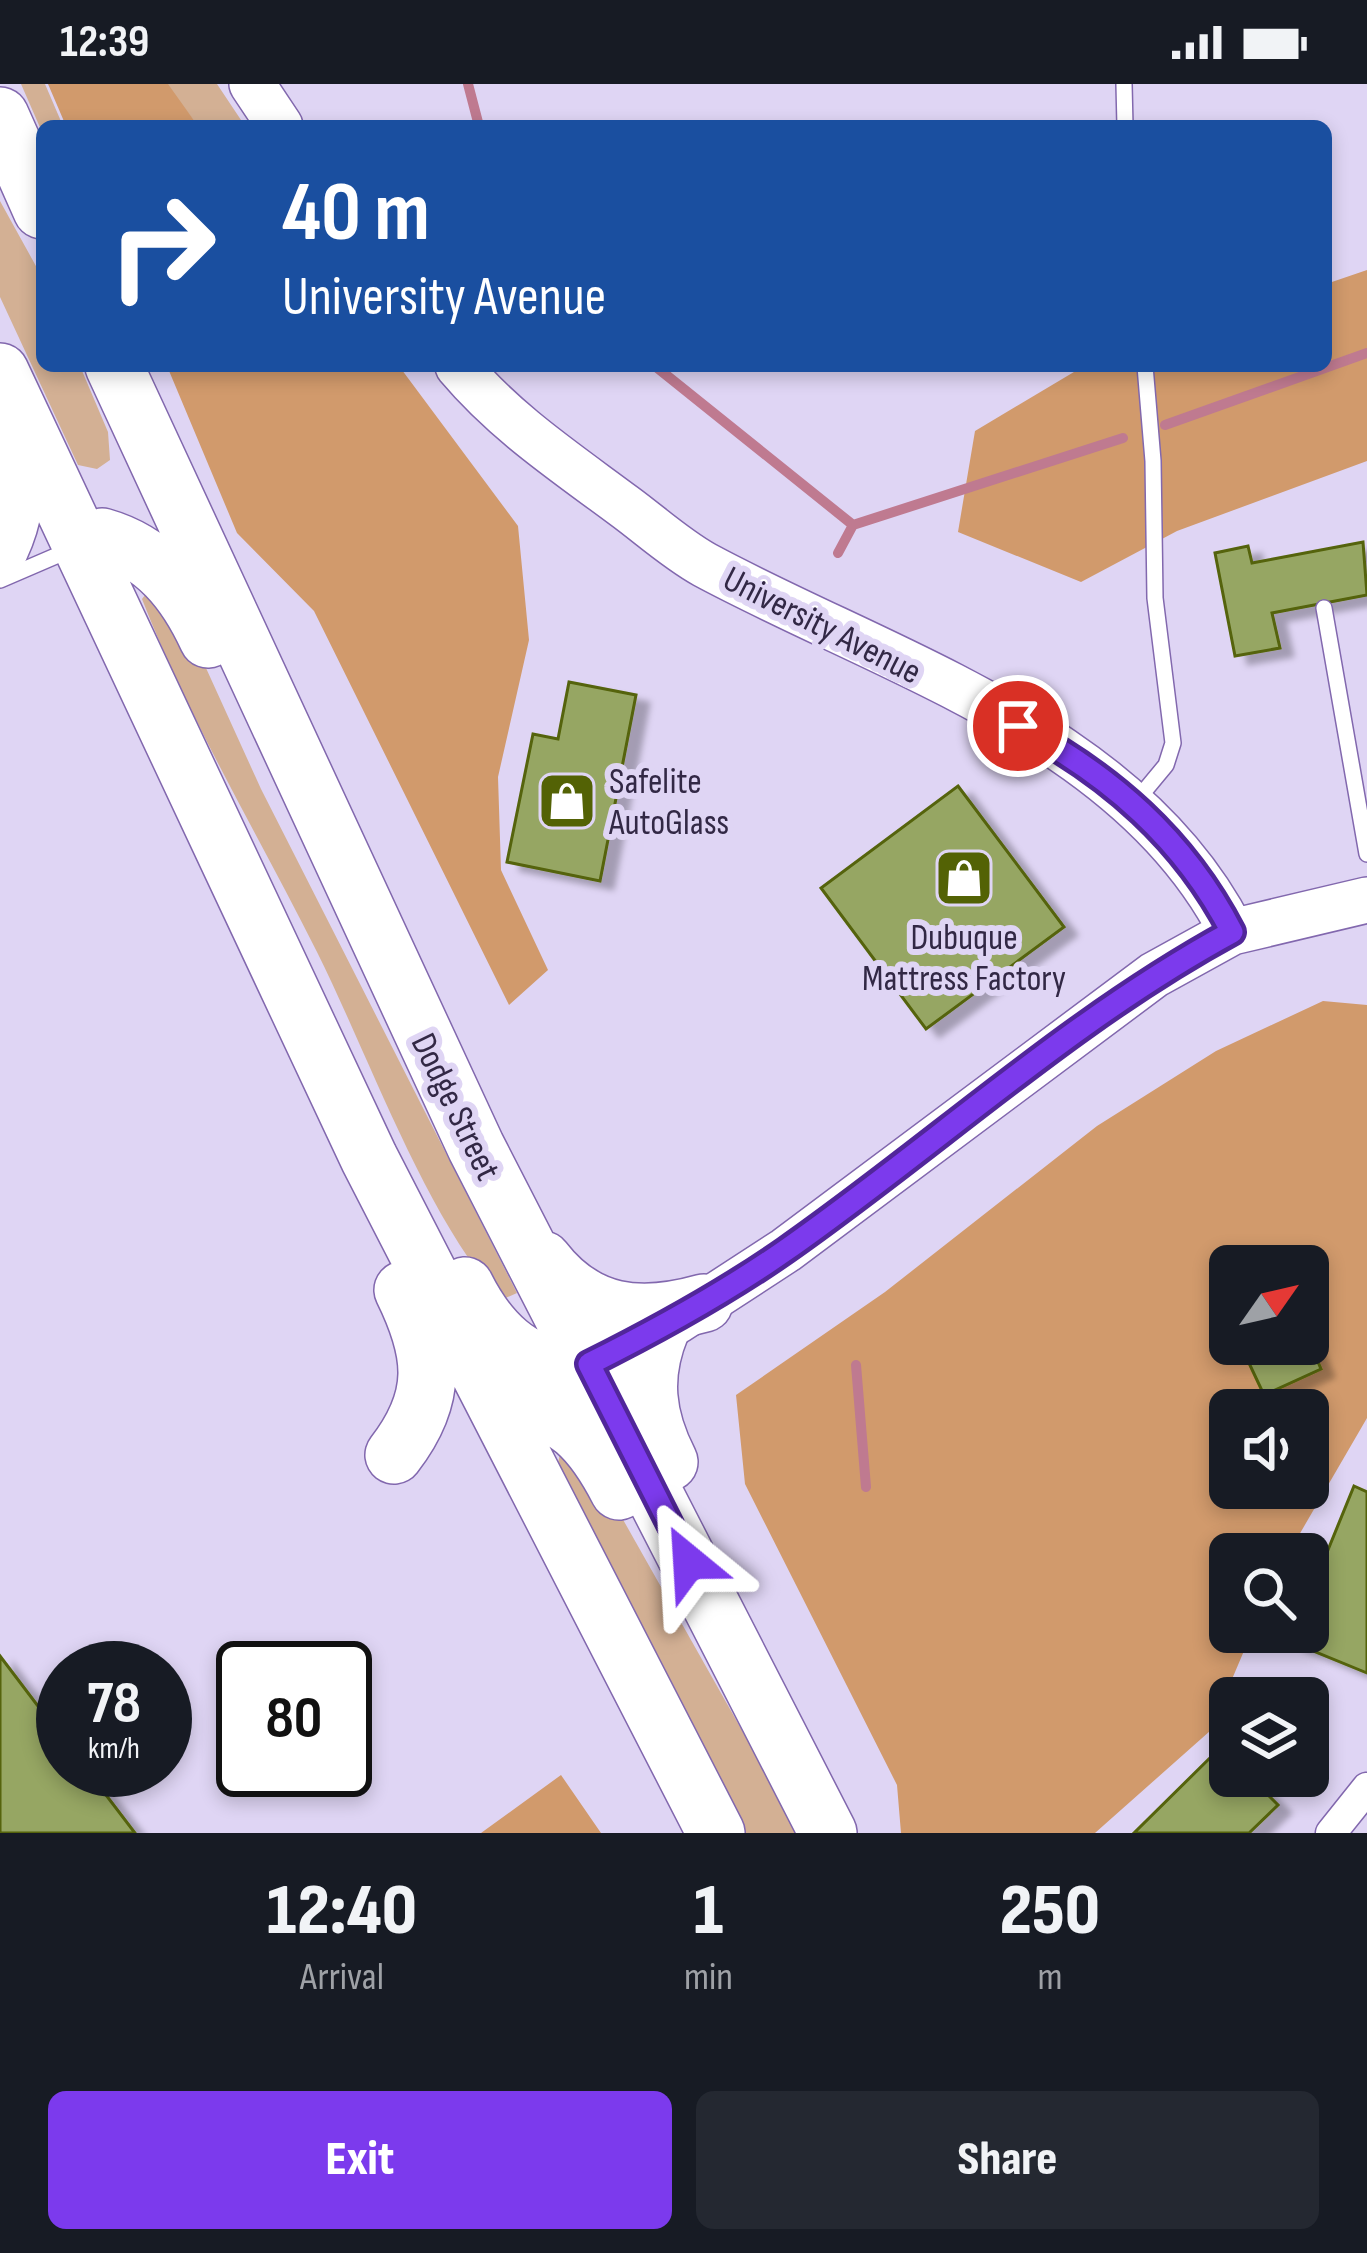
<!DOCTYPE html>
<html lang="en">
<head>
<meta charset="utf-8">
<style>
  :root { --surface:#171b24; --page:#242831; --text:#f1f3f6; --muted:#9ea1a6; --accent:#7c3aed }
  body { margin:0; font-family:"Sofia Sans Condensed",sans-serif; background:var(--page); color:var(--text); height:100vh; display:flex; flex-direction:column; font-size:45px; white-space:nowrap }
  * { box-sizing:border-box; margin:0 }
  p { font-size:39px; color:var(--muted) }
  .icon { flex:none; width:66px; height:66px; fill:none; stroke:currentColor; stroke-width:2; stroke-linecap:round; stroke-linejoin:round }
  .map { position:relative; height:1749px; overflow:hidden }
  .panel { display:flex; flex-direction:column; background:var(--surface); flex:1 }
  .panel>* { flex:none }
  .guide { position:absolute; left:36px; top:36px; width:1296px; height:252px; border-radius:18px; box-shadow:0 6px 18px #0003; background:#1a4fa0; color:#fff; overflow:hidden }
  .needle { width:78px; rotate:56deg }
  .fabs { position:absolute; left:1209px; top:1161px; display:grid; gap:24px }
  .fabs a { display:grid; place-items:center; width:120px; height:120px; border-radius:18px; background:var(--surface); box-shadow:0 6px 18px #0003; font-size:60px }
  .speed { position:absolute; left:36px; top:1557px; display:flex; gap:24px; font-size:60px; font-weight:700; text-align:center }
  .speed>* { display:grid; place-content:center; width:156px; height:156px; border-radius:50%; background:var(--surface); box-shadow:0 6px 18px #0003; line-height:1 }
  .speed small { font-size:30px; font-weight:400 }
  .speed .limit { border:6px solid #111; border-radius:18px; background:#fff; color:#111 }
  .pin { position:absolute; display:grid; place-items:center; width:102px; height:102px; color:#fff; margin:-51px; border:6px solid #fff; border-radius:50%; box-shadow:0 3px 12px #0007 }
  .me { position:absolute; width:132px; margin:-66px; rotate:333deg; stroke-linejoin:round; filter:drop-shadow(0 0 9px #0008) }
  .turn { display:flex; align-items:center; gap:42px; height:252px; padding:0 48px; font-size:54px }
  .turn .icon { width:156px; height:156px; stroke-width:2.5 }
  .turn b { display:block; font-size:84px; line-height:102px }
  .eta { display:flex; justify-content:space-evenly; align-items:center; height:204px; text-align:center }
  .eta b { font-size:72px; font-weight:800; line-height:84px }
  .cta { display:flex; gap:24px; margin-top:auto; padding:24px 48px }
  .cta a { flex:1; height:138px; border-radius:18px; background:var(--accent); color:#fff; font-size:48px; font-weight:800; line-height:138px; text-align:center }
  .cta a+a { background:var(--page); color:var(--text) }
  .status { display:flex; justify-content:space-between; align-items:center; height:84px; padding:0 60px; background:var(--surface); direction:ltr }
  .status svg { height:33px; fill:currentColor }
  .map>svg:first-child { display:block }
  .green { fill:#d3b094 }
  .forest { fill:#d19a6c; fill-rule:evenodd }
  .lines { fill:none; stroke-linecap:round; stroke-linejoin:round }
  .stream { stroke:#bf7a90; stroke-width:10 }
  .building { fill:#96a664; stroke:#546309; stroke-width:3; filter:url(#shadow) }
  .lane-casing { stroke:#8268ae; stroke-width:18 }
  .street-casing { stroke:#8268ae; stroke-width:33 }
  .secondary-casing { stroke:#8268ae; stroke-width:48 }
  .highway-casing { stroke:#8268ae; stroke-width:60 }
  .lane { stroke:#fff; stroke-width:15 }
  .street { stroke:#fff; stroke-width:30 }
  .secondary { stroke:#fff; stroke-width:45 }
  .highway { stroke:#fff; stroke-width:57 }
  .route-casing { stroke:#51269a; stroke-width:30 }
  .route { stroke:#7c3aed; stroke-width:21 }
  .labels { text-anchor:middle; stroke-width:12; stroke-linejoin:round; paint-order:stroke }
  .street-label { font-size:36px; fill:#322845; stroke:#dfd5f4 }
  .poi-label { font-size:36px; fill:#322845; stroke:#dfd5f4; text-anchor:start }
</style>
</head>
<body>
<div class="status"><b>12:39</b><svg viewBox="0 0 49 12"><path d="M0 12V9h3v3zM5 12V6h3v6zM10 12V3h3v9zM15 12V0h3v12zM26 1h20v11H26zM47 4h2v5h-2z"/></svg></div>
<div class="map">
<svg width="1367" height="1749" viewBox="0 0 1367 1749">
  <defs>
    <filter id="shadow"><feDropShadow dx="13" dy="8" stdDeviation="3" flood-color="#0004"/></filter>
  </defs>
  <rect width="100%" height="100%" fill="#dfd5f4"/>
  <path class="green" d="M 21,0 L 45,0 L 63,42 L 42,42 L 42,48 Z
    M 166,0 L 217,0 L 245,42 L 198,42 Z
    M 0,117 L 42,193 L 42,282 L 80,282 L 108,348 L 110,376 L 97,385 L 78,381 L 0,213 Z
    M 149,506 L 191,551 L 261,705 L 517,1209 L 501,1216 C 425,1132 369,972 317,868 C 258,750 190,638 142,515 Z
    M 561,1365 L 595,1386 L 800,1749 L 746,1749 L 601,1476 L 558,1379 Z"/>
  <path class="forest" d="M 48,0 L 168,0 L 198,42 L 66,42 Z
    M 1367,186 L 1367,377 L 1177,447 L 1081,498 L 958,448 L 975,347 L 1084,282 L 1326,282 L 1326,200 Z
    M 167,282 L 399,282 L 518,442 L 529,556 L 498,693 L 501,786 L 548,886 L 509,921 L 314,527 L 237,449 Z
    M 1323,917 L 1367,921 L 1367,1334 L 1288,1470 L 1230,1470 L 1230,1548 L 1252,1548 L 1210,1647 L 1095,1749 L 901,1749 L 897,1701 L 745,1400 L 736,1311 L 885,1208 L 1097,1042 L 1216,967 ZM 1230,1182 L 1308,1182 L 1308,1260 L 1230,1260 ZM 1230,1326 L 1308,1326 L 1308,1404 L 1230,1404 Z
    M 561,1691 L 601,1749 L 481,1749 Z"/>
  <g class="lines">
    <path class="stream" d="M 468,0 L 479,42
      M 655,282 L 853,441
      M 1165,341 L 1367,269
      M 853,441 L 1123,354
      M 838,469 L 853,441
      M 856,1281 L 866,1403"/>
  </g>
  <path class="building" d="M 1363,458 L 1367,511 L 1272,529 L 1280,564 L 1235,572 L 1215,469 L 1248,462 L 1252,479 Z
    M 569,598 L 636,611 L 600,797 L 507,778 L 533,650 L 558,655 Z
    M 958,702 L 1064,843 L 926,945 L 821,804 Z
    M 1308,1255 L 1321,1285 L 1264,1311 L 1240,1260 L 1308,1260 Z
    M 1354,1402 L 1367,1408 L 1367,1589 L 1291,1558 L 1295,1548 L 1308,1548 L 1308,1515 Z
    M 0,1572 L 63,1655 L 63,1686 L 87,1686 L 135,1749 L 0,1749 Z
    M 1221,1663 L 1230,1672 L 1230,1692 L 1249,1692 L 1278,1721 L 1249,1749 L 1134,1749 Z"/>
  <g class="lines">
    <g class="lane-casing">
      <path id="lane" d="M 1124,0 L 1125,42
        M 0,496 L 72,465
        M 1324,524 L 1367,770
        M 1137,716 L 1166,681 L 1173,659 L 1155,514 L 1153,377 L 1145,282"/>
    </g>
    <g class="street-casing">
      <path id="street" d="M 1331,1749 L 1367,1704"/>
    </g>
    <g class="secondary-casing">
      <path id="secondary" d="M 252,0 L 280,42
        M 458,282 C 506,339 565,378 624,422 C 650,441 676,465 705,481 C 889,580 1131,650 1232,848
        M 557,1294 L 677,1237 L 786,1166 L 1154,891 L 1232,848 L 1367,816"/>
    </g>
    <g class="highway-casing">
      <path id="highway" d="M 0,32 L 42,126
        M 114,282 L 476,1063 L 828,1749
        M 0,288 L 369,1074 L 716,1749
        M 102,453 C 155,468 186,507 208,555
        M 0,464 C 19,423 20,386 2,344
        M 543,1176 C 586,1232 640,1237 704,1219
        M 465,1202 C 488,1248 520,1280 572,1287
        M 661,1244 C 641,1292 646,1333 669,1378
        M 507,1316 C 567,1328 592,1355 619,1407
        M 394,1371 C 439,1313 434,1269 403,1206"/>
    </g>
    <use href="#lane" class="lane"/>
    <use href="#street" class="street"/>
    <use href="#secondary" class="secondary"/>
    <use href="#highway" class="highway"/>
  </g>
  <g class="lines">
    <g class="route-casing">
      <path id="route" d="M 689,1478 L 589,1280 C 657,1246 723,1210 786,1166 C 936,1061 1070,936 1232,848 C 1184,755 1110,691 1018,642"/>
    </g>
    <use href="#route" class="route"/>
  </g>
  <defs>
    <g id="shop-square" transform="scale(3)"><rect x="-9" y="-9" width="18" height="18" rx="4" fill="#536205" stroke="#dfd5f4"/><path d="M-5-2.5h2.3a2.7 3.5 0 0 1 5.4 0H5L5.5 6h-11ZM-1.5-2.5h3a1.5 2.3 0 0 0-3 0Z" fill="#fff"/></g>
  </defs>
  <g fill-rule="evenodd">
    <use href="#shop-square" x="567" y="717"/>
    <use href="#shop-square" x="964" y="794"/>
  </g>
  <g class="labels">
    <g class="street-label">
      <text transform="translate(823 540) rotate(27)" y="13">University Avenue</text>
      <text transform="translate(457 1022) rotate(64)" y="13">Dodge Street</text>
    </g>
    <g class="poi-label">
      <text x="609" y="709">Safelite<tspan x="609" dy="41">AutoGlass</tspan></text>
      <text x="964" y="865" text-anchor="middle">Dubuque<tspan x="964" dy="41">Mattress Factory</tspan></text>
    </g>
  </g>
</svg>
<div class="fabs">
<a><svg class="needle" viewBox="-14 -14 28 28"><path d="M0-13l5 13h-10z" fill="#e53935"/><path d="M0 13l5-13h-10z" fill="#9ea1a6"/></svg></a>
<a><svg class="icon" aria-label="sound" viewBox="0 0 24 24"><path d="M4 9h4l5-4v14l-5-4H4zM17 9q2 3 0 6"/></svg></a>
<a><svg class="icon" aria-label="search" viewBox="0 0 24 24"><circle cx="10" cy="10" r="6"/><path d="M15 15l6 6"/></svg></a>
<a><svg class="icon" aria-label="layers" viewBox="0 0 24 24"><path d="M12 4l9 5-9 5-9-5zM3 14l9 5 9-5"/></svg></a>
</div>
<div class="speed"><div>78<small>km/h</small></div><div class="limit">80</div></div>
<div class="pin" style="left:1018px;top:642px;background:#d93025"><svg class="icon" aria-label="arrive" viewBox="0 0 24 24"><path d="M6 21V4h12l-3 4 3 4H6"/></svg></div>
<svg class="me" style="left:689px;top:1478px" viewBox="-20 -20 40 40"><path d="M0-17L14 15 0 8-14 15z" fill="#7c3aed" stroke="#fff" stroke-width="4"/></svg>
<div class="guide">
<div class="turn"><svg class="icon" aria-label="right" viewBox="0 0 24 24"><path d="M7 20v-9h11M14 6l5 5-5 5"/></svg><div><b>40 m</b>University Avenue</div></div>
</div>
</div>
<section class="panel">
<div class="eta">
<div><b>12:40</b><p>Arrival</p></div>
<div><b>1</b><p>min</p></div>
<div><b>250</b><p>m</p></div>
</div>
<div class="cta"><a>Exit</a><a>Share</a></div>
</section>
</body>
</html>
